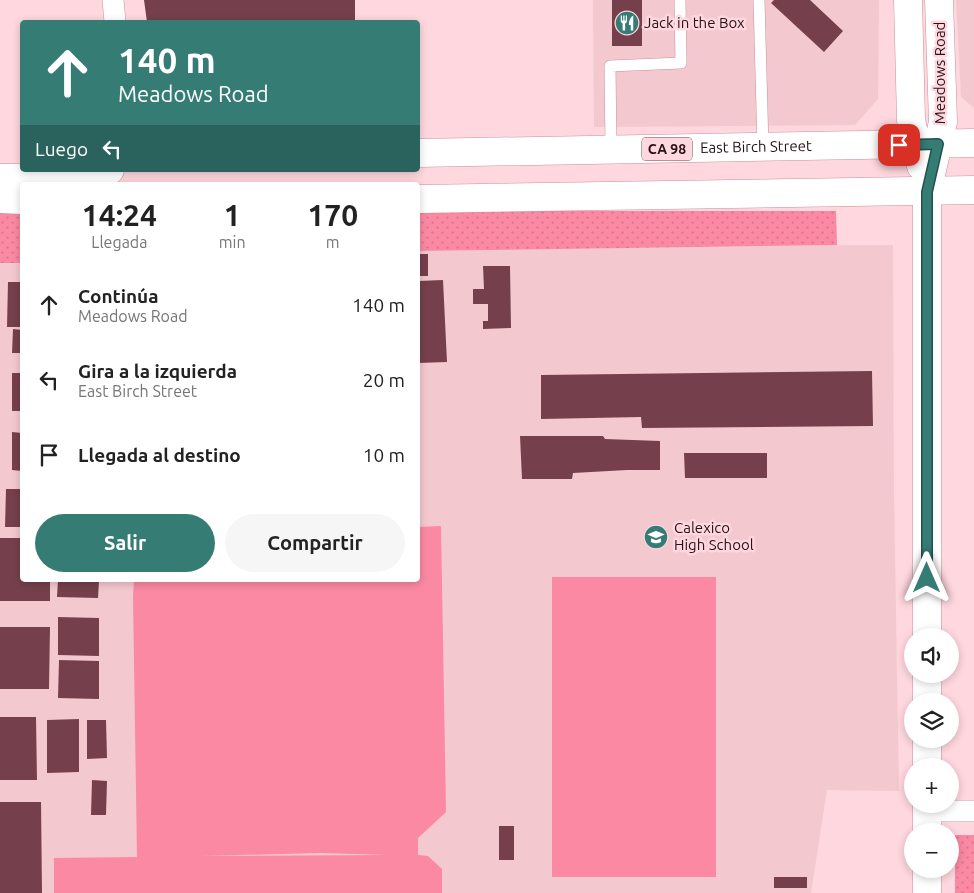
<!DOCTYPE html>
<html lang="es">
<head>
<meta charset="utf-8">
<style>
  :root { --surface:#fff; --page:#f6f6f6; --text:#222; --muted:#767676; --accent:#357c75 }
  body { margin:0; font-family:Ubuntu,sans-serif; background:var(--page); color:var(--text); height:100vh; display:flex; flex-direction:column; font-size:19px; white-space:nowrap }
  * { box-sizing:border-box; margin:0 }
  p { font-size:16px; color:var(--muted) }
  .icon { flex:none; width:28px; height:28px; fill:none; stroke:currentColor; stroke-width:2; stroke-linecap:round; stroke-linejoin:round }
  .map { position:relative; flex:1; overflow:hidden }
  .side { position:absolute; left:20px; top:182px; width:400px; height:400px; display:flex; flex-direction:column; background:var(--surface); border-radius:5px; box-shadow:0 2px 8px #0003 }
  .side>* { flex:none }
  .top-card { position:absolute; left:20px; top:20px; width:400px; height:152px; border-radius:5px; box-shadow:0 2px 8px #0003; background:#357c75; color:#fff; overflow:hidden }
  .controls { position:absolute; left:904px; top:628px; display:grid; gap:10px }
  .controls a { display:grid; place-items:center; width:55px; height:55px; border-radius:50%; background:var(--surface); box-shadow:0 2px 8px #0003; font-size:25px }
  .pin { position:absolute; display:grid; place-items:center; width:42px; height:42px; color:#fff; margin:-21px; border-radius:10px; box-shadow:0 2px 8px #0006 }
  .me { position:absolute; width:55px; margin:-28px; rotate:0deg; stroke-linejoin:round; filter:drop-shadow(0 0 4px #0008) }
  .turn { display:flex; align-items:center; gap:18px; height:105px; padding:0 15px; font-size:22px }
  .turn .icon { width:65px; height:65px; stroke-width:2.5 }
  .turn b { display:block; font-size:35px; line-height:42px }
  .then { display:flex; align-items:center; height:48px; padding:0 15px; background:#0003; gap:10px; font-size:19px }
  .eta { display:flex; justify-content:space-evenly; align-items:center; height:85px; text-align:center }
  .eta b { font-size:30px; font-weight:700; line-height:35px }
  .action { display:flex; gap:10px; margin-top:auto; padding:10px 15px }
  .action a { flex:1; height:58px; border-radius:30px; background:var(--accent); color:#fff; font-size:20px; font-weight:700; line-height:58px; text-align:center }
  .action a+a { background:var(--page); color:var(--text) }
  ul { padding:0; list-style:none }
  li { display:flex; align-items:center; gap:15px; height:75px; padding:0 15px }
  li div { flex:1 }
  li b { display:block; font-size:19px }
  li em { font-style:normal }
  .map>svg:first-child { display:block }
  .built { fill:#f4c8cf }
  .park { fill:url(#park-dots) }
  .pitch { fill:#fb89a3; fill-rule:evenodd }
  .building { fill:#75404c }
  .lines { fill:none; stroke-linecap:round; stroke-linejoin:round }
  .lane-casing { stroke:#cc909c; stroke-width:12 }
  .street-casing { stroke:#cc909c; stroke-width:22 }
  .secondary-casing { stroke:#cc909c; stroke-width:29 }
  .primary-casing { stroke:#cc909c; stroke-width:29 }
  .lane { stroke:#fff; stroke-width:11 }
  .street { stroke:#fff; stroke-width:21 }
  .secondary { stroke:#fff; stroke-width:28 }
  .primary { stroke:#fff; stroke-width:28 }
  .route-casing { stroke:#22514c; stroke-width:12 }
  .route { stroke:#357c75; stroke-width:9 }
  .labels { text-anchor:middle; stroke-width:5; stroke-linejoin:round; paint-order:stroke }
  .shield { fill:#ffd7de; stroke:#684d53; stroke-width:1 }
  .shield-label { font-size:14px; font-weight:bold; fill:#281217 }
  .poi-label { font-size:15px; fill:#281217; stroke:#ffd7de; text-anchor:start }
  .street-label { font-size:15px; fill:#281217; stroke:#ffd7de }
</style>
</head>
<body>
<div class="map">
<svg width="974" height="893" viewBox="0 0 974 893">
  <defs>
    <pattern id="park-dots" width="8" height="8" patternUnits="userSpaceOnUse" patternTransform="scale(1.25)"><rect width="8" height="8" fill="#fb89a3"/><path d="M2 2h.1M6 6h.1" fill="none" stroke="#d7758c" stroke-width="1.8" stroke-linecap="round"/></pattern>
  </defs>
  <rect width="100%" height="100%" fill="#ffd7de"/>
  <path class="built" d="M 593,0 L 879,0 L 878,99 L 855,125 L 594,127 Z
    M 956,0 L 974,0 L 974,108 L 961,97 Z
    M 837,245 L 893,245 L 894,495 L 899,791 L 827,790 L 811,893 L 0,893 L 0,263 L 22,263 L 22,580 L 418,580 L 418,251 Z"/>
  <path class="park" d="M 418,211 L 836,211 L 837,245 L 418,251 Z
    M 0,212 L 22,212 L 22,263 L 0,263 Z
    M 955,835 L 974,835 L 974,893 L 955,893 Z"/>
  <path class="pitch" d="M 441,526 L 446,812 L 418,838 L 418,855 L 428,856 L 442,869 L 442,893 L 54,893 L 54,858 L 137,857 L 133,596 L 134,580 L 418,580 L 418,527 ZM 320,853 L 388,855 L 201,856 Z
    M 552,577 L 716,577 L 716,877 L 552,877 Z"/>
  <path class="building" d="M 144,0 L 355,0 L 355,22 L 147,22 Z
    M 612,0 L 642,0 L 642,46 L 612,46 Z
    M 774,0 L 810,0 L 843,31 L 824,52 L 771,3 Z
    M 418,254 L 428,254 L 428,276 L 418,276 Z
    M 483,266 L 510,266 L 511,328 L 483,329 L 483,321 L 488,321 L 488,304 L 473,304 L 473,289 L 484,289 Z
    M 443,280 L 447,362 L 418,363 L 418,281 Z
    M 8,282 L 22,282 L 22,327 L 7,327 Z
    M 13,329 L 22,330 L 22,353 L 12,353 Z
    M 872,371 L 873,426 L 642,428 L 641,417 L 541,419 L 541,375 Z
    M 12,373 L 22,373 L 22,411 L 12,411 Z
    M 12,432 L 22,433 L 22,471 L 12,470 Z
    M 520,436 L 603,436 L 605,439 L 660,441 L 660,470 L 627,470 L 573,473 L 572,479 L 522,479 Z
    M 684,453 L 767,453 L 767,478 L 685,478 Z
    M 6,489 L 22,489 L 22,527 L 5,527 Z
    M 0,538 L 22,538 L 22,580 L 50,580 L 50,601 L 0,601 Z
    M 58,580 L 99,580 L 98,598 L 57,597 Z
    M 58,617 L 99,618 L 99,656 L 58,655 Z
    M 0,627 L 50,627 L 49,689 L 0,689 Z
    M 59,660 L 99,661 L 99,699 L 58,698 Z
    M 0,717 L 36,717 L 37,780 L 0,780 Z
    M 79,719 L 79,772 L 47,773 L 47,720 Z
    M 87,720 L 106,720 L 107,758 L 87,759 Z
    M 92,780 L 107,781 L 106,815 L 91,815 Z
    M 0,802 L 41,802 L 42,893 L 0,893 Z
    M 499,826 L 514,826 L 514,860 L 499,860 Z
    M 774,877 L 807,877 L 807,888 L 774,888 Z"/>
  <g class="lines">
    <g class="lane-casing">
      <path id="lane" d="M 759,0 L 763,147
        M 611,150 L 610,66 L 681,63 L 680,0"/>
    </g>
    <g class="street-casing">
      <path id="street" d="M 113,0 L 115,22
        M 927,811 L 974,811"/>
    </g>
    <g class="secondary-casing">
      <path id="secondary" d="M 908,0 L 911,120 L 921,166
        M 927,636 L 927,192 L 943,122 L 939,0
        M 927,674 L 927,701
        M 927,739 L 927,766
        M 927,831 L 927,804
        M 927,893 L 927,869"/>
    </g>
    <g class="primary-casing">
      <g id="primary">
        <path id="s1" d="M 418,153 L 974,143"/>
        <path d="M 0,178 C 36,178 75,180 110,170"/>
        <path d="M 0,199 L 22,200"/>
        <path d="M 418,199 L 974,190"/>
      </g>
    </g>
    <use href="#lane" class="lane"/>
    <use href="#street" class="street"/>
    <use href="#secondary" class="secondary"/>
    <use href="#primary" class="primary"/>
  </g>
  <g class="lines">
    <g class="route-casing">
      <path id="route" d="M 899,145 L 938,144 L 927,192 L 927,578"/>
    </g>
    <use href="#route" class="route"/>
  </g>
  <defs>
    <g id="restaurant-disc" transform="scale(1.25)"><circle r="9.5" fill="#357c75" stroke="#ffd7de"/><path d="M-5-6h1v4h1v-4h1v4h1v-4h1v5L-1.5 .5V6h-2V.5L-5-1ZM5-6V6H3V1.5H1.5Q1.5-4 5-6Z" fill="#fff"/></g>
    <g id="school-disc" transform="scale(1.25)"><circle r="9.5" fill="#357c75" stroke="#ffd7de"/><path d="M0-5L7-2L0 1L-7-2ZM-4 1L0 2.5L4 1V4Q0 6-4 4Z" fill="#fff"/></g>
  </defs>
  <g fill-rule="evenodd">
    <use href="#restaurant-disc" x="627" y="23"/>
    <use href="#school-disc" x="656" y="537"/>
  </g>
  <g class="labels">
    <rect class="shield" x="642" y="137.5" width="50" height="23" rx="4"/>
    <g class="shield-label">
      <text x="667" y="154">CA 98</text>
    </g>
    <g class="poi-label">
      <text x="644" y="28">Jack in the Box</text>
      <text x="674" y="533">Calexico<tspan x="674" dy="17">High School</tspan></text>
    </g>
    <g class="street-label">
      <text transform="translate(940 73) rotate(-90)" y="5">Meadows Road</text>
      <text dy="5" stroke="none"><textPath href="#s1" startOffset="338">East Birch Street</textPath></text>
    </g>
  </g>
</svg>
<div class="controls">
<a><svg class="icon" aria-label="sound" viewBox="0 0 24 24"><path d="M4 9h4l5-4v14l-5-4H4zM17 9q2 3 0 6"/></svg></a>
<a><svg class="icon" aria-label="layers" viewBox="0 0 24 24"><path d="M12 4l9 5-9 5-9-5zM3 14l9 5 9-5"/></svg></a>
<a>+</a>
<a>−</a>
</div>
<div class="pin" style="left:899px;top:145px;background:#d93025"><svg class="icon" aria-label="arrive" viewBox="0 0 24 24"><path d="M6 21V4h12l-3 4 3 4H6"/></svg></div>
<svg class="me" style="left:927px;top:578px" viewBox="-20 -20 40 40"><path d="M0-17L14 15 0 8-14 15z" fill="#357c75" stroke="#fff" stroke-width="4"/></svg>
<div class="top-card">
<div class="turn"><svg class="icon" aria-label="ahead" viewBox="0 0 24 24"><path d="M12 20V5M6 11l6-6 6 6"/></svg><div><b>140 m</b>Meadows Road</div></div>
<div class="then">Luego<svg class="icon" aria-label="left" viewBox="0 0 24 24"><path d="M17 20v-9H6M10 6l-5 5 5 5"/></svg></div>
</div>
<section class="side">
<div class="eta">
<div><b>14:24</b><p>Llegada</p></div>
<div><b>1</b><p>min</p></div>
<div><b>170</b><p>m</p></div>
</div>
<ul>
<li><svg class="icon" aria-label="ahead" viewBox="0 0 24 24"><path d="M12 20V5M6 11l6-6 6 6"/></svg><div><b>Continúa</b><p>Meadows Road</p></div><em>140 m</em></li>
<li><svg class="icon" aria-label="left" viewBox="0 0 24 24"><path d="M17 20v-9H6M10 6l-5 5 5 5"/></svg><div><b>Gira a la izquierda</b><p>East Birch Street</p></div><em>20 m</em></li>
<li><svg class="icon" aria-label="arrive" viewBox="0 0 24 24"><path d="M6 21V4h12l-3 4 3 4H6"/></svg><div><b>Llegada al destino</b></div><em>10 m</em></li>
</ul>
<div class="action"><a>Salir</a><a>Compartir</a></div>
</section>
</div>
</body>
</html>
